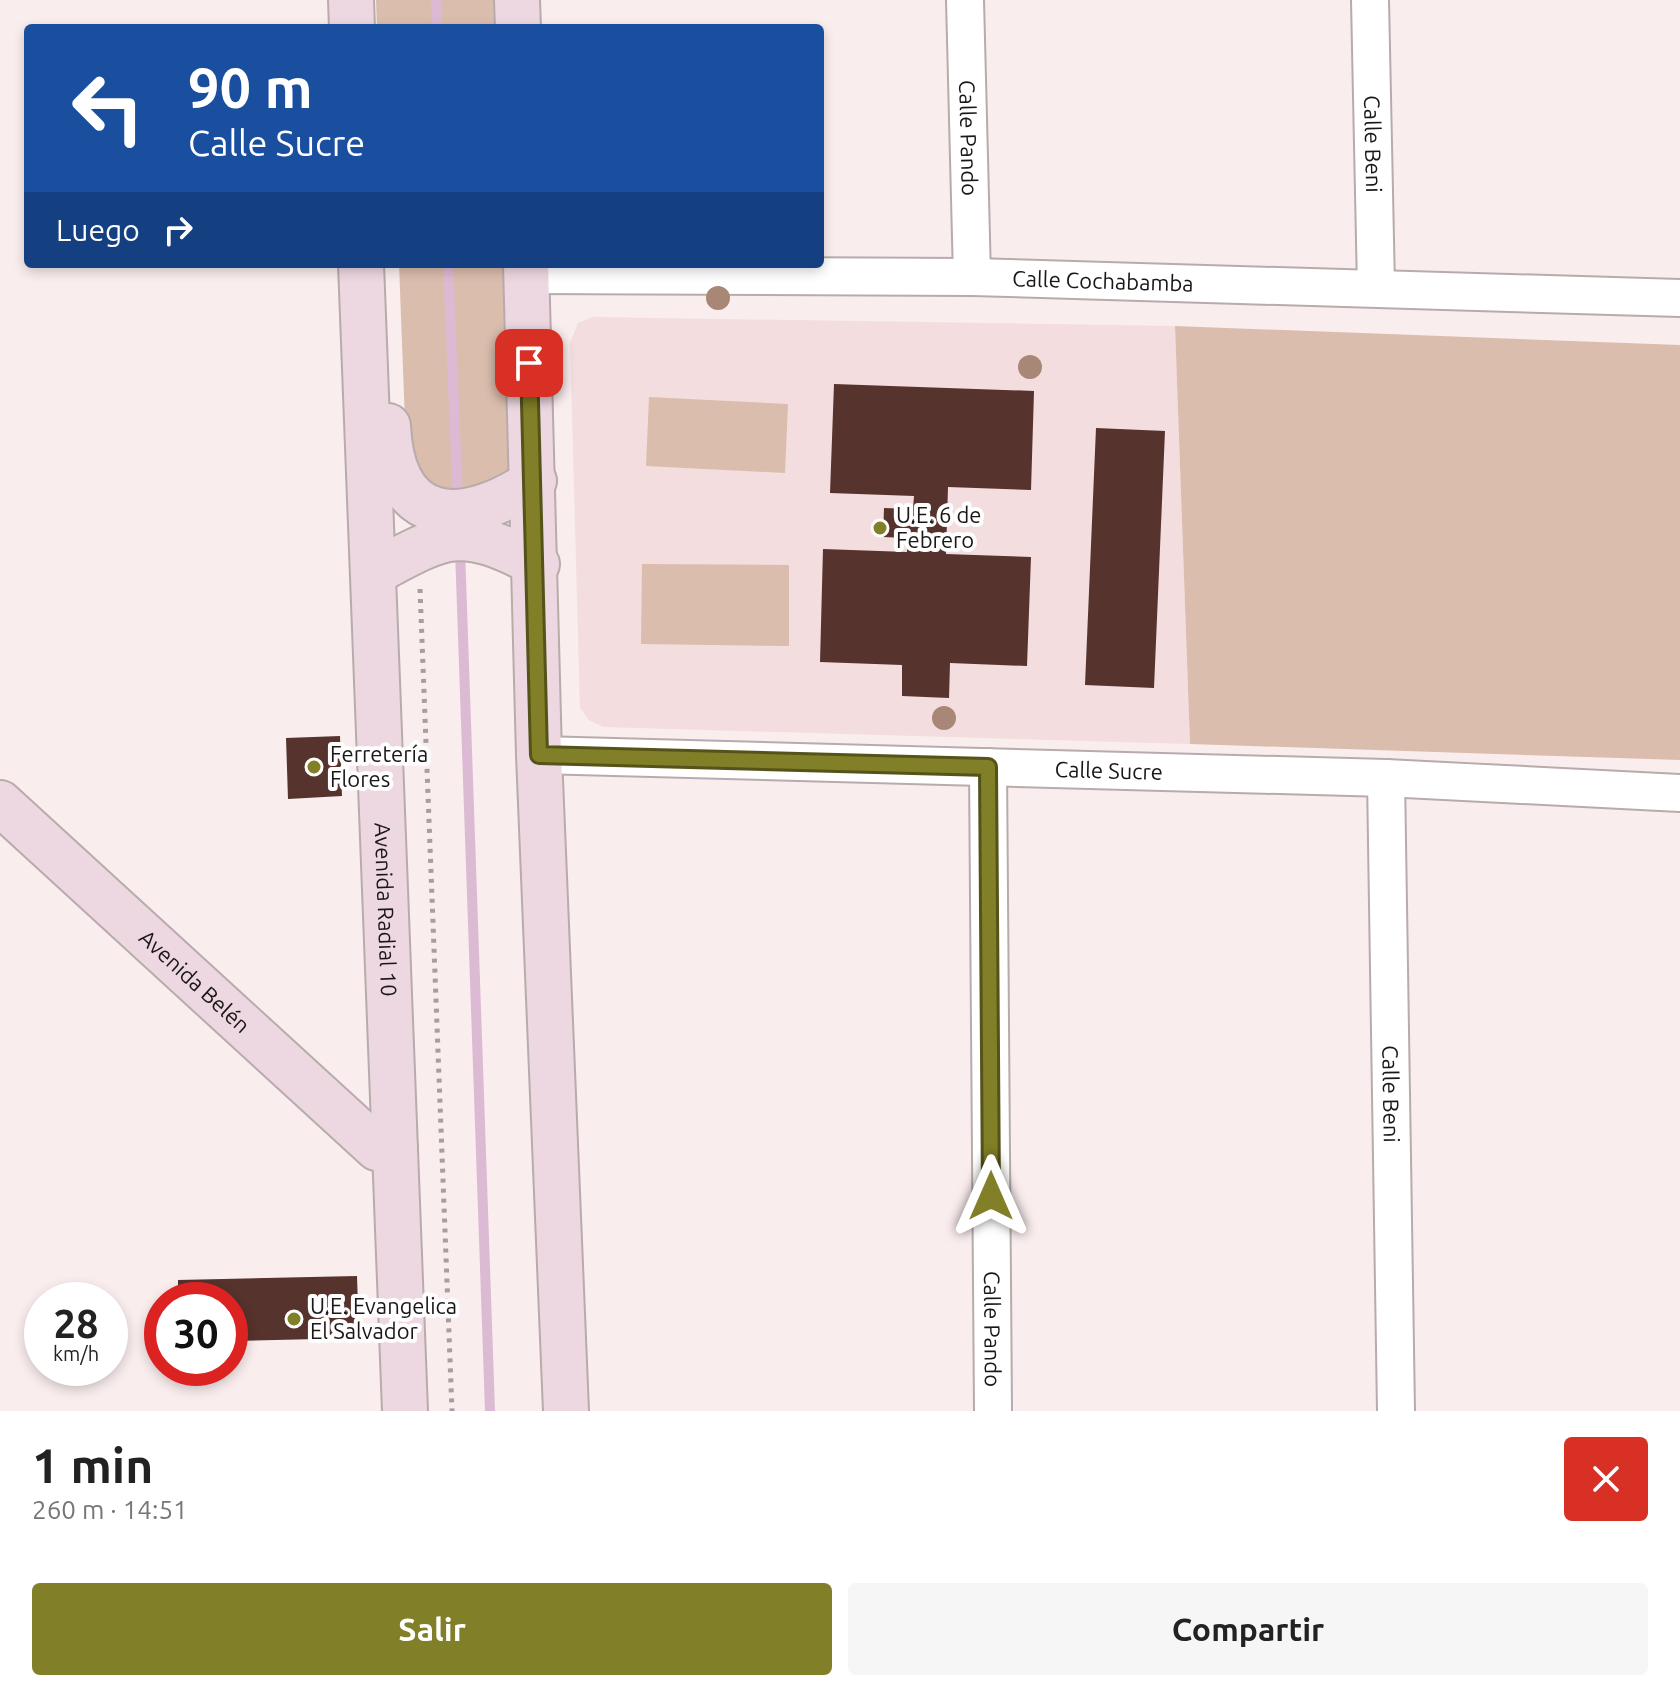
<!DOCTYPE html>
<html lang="es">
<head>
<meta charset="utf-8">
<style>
  :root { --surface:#fff; --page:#f6f6f6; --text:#222; --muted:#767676; --accent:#817f27 }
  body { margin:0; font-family:Ubuntu,sans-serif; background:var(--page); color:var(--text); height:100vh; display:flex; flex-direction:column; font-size:30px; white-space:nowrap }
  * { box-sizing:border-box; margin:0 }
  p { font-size:26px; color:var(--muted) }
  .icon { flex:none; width:44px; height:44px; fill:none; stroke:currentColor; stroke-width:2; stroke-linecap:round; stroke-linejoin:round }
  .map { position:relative; height:1411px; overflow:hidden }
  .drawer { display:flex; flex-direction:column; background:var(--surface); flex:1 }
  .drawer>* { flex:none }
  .top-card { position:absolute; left:24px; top:24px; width:800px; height:244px; border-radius:8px; box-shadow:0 4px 12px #0003; background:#1a4fa0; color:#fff; overflow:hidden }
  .speed { position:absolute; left:24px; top:1282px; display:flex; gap:16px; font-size:40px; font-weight:700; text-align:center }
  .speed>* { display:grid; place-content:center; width:104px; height:104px; border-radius:50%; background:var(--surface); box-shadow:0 4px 12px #0003; line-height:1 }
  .speed small { font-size:20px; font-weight:400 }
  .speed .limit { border:12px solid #d22; background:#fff; color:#111 }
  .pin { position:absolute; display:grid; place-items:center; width:68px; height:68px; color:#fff; margin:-34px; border-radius:16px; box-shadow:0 4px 12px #0006 }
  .me { position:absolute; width:88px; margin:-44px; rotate:0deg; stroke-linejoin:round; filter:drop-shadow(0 0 6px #0008) }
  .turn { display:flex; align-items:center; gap:28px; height:168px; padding:0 32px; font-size:36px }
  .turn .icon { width:104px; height:104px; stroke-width:2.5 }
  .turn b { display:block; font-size:56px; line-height:68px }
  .then { display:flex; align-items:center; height:76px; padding:0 32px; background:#0003; gap:16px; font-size:30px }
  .round { display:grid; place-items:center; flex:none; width:84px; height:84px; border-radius:8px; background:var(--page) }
  .head { display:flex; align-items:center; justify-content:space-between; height:136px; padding:0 32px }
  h1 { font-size:48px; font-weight:700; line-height:60px }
  .button { display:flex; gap:16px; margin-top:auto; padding:16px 32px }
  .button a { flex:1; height:92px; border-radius:8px; background:var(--accent); color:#fff; font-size:32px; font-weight:700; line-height:92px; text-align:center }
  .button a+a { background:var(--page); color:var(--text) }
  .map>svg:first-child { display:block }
  .built { fill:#f3ddde }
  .green { fill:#dbbdad }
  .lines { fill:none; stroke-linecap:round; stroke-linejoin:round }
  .stream { stroke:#dcbad3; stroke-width:10 }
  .building { fill:#56332c }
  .street-casing { stroke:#b8abac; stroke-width:40 }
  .secondary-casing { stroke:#b8abac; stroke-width:48 }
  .path { stroke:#a89e9f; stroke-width:5; stroke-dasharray:4 6; stroke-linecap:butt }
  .street { stroke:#fff; stroke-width:36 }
  .secondary { stroke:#edd8e1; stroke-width:44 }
  .tree { fill:#a88776 }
  .route-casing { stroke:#545319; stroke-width:20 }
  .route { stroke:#817f27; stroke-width:14 }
  .poi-dot { fill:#817f27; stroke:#fefefe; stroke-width:3 }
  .labels { text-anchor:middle; stroke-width:8; stroke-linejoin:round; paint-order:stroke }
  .street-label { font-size:22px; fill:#1b1717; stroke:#fefefe }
  .poi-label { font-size:22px; fill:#1b1717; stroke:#fefefe; text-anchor:start }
</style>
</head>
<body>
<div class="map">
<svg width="1680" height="1411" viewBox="0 0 1680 1411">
  <rect width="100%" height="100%" fill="#faedee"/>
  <path class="built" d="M 593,317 L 1175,326 L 1190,744 L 603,727 L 589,720 L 580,708 L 570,343 L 578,323 Z"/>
  <path class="green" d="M 376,0 L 502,0 L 503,28 L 377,28 Z
    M 399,264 L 510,264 L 516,469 L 489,493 L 436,497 L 407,475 Z
    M 1175,326 L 1680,345 L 1680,760 L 1190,744 Z
    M 649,397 L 788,404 L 785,473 L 646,466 Z
    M 642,564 L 789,565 L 789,646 L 641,644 Z"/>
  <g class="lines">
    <path class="stream" d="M 436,0 L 437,28
      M 448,264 L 458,502
      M 460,550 L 490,1411"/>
  </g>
  <path class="building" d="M 834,384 L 1034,391 L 1031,490 L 948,487 L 946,554 L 1031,557 L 1027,666 L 950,663 L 949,698 L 902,696 L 902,665 L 820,662 L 823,549 L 907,552 L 907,538 L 883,537 L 884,508 L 913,509 L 914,496 L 830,493 Z
    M 1096,428 L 1165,431 L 1154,688 L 1085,685 Z
    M 340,736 L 342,796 L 288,799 L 286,738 Z
    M 357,1276 L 359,1338 L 230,1341 L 230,1300 L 178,1300 L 178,1280 Z"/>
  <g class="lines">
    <g class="street-casing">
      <g id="street">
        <path id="s1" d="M 965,0 L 972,277"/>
        <path id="s2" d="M 1370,0 L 1376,288"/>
        <path id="s3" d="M 527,275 L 972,277 L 1680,298"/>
        <path id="s4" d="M 539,755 L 1386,778 L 1680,793"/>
        <path id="s5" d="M 988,767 L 993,1411"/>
        <path id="s6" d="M 1386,778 L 1396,1411"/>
      </g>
    </g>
    <g class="secondary-casing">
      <g id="secondary">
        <path d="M 351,0 L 352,28"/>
        <path d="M 517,0 L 518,28"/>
        <path id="s7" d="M 361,264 L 405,1411"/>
        <path d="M 526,264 L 539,755 L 566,1411"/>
        <path d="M 388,426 C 393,527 462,530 534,481"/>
        <path d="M 375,572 C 448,532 461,525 537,564"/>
        <path id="s8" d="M 0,803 L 377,1148 L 395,1148"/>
      </g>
    </g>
    <path class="path" d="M 420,589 L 452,1411"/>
    <use href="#street" class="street"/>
    <use href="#secondary" class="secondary"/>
  </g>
  <g class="tree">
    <circle cx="718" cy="298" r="12"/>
    <circle cx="1030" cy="367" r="12"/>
    <circle cx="944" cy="718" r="12"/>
  </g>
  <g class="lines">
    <g class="route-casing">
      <path id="route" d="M 529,363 L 539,755 L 988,767 L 991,1196"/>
    </g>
    <use href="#route" class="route"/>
  </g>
  <g class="poi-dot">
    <circle cx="880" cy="528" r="8"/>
    <circle cx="314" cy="767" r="8"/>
    <circle cx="294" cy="1319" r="8"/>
  </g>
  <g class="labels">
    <g class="street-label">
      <text dy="8" stroke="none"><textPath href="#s1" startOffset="138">Calle Pando</textPath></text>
      <text dy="8" stroke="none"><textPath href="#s2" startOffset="144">Calle Beni</textPath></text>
      <text dy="8" stroke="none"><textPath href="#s3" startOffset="576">Calle Cochabamba</textPath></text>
      <text dy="8" stroke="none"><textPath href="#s4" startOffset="570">Calle Sucre</textPath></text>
      <text dy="8" stroke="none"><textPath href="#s7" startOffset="646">Avenida Radial 10</textPath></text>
      <text dy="8" stroke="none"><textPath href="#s8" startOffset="264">Avenida Belén</textPath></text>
      <text dy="8" stroke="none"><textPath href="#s6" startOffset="316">Calle Beni</textPath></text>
      <text dy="8" stroke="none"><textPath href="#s5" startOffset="562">Calle Pando</textPath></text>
    </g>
    <g class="poi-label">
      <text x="896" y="523">U.E. 6 de<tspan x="896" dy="25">Febrero</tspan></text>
      <text x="330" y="762">Ferretería<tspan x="330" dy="25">Flores</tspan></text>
      <text x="310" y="1314">U.E. Evangelica<tspan x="310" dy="25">El Salvador</tspan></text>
    </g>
  </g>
</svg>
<div class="speed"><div>28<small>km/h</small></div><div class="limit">30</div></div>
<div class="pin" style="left:529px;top:363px;background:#d93025"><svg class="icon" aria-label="arrive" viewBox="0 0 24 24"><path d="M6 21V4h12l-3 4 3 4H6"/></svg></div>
<svg class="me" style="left:991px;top:1196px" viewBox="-20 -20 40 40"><path d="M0-17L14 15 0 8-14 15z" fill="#817f27" stroke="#fff" stroke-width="4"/></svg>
<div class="top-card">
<div class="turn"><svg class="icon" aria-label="left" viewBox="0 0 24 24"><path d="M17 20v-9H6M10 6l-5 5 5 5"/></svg><div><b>90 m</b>Calle Sucre</div></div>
<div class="then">Luego<svg class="icon" aria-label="right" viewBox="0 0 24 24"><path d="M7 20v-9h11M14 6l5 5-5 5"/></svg></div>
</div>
</div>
<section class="drawer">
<div class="head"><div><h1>1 min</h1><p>260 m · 14:51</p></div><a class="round" style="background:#d93025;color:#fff"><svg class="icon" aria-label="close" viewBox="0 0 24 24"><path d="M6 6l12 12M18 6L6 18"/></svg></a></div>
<div class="button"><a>Salir</a><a>Compartir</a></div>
</section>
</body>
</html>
